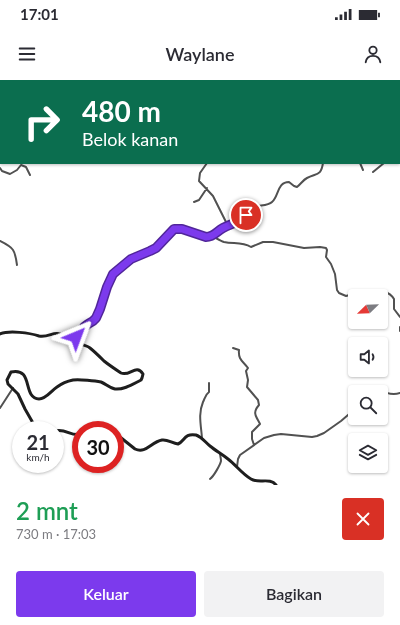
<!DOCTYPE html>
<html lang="id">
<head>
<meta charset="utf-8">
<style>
  :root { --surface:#fff; --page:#f2f2f3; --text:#2b2b33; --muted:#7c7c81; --accent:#7c3aed }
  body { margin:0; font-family:Lato,sans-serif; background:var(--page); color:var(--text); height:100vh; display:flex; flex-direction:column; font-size:15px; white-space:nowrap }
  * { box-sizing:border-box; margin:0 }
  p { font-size:13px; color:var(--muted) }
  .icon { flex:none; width:22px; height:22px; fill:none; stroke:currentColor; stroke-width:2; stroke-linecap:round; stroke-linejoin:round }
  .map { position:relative; height:405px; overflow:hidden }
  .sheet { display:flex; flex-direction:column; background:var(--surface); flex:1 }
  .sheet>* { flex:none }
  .banner { position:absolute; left:0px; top:0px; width:400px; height:84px; box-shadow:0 1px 3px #0004; background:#0b6e4f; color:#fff; overflow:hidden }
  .needle { width:26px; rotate:247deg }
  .tools { position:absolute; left:348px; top:209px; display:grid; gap:8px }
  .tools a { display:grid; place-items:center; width:40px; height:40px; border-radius:4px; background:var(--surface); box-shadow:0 1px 3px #0004; font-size:20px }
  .speed { position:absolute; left:12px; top:341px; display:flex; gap:8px; font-size:20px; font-weight:700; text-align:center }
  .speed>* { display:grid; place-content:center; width:52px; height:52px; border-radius:50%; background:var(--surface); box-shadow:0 1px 3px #0004; line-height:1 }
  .speed small { font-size:10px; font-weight:400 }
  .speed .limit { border:6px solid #d22; background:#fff; color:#111 }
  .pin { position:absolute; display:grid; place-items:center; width:34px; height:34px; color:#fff; margin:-17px; border:2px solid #fff; border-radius:50%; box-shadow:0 1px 4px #0007 }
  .me { position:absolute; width:44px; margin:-22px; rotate:44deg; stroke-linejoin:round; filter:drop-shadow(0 0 3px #0008) }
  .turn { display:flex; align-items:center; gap:14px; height:84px; padding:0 16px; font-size:18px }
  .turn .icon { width:52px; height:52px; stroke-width:2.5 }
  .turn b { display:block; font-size:28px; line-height:34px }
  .round { display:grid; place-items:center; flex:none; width:42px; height:42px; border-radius:4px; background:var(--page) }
  .headline { display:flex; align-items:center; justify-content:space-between; height:68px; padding:0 16px }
  h1 { font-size:24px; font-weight:600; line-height:30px; color:#1e9e55 }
  .button { display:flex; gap:8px; margin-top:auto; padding:8px 16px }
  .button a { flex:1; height:46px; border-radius:4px; background:var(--accent); color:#fff; font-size:16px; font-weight:600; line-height:46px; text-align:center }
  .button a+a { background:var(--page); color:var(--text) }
  .status { display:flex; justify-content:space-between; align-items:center; height:28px; padding:0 20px; background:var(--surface); direction:ltr }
  .status svg { height:11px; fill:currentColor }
  header { display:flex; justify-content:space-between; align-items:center; height:52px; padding:0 16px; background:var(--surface); font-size:18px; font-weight:600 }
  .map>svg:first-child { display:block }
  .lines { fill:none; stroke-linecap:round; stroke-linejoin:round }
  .street { stroke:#515151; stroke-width:2 }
  .secondary { stroke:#1e1e1e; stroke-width:3 }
  .route-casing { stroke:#51269a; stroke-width:10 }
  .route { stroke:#7c3aed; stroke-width:7 }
</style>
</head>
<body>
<div class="status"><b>17:01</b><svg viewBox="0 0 49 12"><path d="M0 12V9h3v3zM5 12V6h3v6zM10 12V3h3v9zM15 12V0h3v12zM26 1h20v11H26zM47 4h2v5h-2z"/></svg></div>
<header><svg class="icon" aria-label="menu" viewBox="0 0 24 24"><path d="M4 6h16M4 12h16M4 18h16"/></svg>Waylane<svg class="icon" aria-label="person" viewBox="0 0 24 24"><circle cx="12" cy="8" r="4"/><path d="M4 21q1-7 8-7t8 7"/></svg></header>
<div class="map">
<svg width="400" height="405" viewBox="0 0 400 405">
  <rect width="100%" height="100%" fill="#fff"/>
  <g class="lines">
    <path class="street" d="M 344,0 L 346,1
      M 67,1 L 74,0
      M 332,1 L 333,0
      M 0,29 L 1,28
      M 399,47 L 400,48
      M 399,73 L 400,74
      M 399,77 L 400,77
      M 207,83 L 200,93 L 199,101 L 213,116 L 228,146
      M 360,83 L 363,90
      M 0,88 L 2,91 L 10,94 L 17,90 L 21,85 L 26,87 L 30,95
      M 373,92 L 384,83
      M 194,122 L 199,120 L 207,108
      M 238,143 L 249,141
      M 212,156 C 216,158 220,161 224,162 C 234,164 242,162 251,167 L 263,162 L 273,162 L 304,168 L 320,167 L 326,168 L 327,170 L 326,177 L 331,184 L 335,194 L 337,210 L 339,213 L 346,216 L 360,212 L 365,215 C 367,214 368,212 370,211 C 378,208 390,212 394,219 L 394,229 L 400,237
      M 0,161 C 14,168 15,170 17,185
      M 400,247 L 400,251
      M 73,262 L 84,247 L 87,244 L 93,241 L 95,238 L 100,229 L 107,207 L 114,194 L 131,179 L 156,168 L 174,149 C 186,147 201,159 211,157 C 215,155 217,152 221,149 C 226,146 233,145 238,142 C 244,138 248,131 254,127 C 260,125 268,126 272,122 C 279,116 277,102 289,102 L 294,106 L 297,107 C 301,104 303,100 307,98 C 317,93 321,96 323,83
      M 233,268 L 239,270 C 238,280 243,281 248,288 L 246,291 L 248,300 L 247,307 L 258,320 L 259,325 C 252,333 256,336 260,344 L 252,352 L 252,359 L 254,365
      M 377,312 C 386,310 389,317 400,313
      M 0,328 L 13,308
      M 202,358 C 201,345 198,334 203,322 C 205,318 205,315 209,312 L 209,303
      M 237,387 L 238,379 L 240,375 L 264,358 L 274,355 L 281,354 L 312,357 L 317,356 L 324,353 L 341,341 L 355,329
      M 210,399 C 214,396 220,385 221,381 C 221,378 220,376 220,373"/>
    <path class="secondary" d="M 0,254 C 9,250 30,253 39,256 C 48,258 54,251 60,254 C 65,256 69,260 73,262 C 79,265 85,264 90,268 C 95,272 99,276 104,281 C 109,285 115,289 121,293 C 130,297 136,283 143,294 L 142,298 L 141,300 C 133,304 124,310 115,309 C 110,308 106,304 101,302 C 96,301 79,299 73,300 C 68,301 61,304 57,307 C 51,311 46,319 39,319 C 22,318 34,287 11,292 L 7,300 L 8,304 L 18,314 L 25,329 L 37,350
      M 55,351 C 66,348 71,357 81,354
      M 115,353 L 135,369 C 146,374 151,362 162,360 C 167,359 172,363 178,364 C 185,361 184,353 196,355 C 202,357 206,363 210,366 C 216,371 222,374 228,379 C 236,385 242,394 251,399 C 259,404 270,397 276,405"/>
  </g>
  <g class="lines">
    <g class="route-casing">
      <path id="route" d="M 76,257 L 84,247 L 88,244 L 93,241 L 96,238 L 100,229 L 107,207 L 113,194 L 131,179 L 150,171 L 156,168 L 174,149 L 182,149 L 206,157 C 214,157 217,151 223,148 C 233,143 238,143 246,135"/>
    </g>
    <use href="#route" class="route"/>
  </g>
</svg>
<div class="tools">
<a><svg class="needle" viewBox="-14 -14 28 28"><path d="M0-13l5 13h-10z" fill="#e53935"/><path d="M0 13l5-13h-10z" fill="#7c7c81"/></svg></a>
<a><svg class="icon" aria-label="sound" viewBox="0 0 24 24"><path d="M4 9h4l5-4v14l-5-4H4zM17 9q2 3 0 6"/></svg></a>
<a><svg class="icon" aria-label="search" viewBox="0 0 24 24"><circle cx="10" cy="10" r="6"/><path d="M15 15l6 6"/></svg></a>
<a><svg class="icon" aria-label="layers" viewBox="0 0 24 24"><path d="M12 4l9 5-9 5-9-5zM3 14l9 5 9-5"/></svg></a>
</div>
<div class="speed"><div>21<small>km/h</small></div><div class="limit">30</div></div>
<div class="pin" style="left:246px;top:135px;background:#d93025"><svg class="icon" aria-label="arrive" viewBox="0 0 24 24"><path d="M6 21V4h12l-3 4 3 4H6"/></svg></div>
<svg class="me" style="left:76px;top:257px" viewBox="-20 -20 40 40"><path d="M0-17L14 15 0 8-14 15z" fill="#7c3aed" stroke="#fff" stroke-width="4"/></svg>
<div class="banner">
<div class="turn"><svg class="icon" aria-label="right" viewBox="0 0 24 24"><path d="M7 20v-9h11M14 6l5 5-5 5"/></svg><div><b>480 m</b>Belok kanan</div></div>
</div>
</div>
<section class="sheet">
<div class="headline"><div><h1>2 mnt</h1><p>730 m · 17:03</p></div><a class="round" style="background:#d93025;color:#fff"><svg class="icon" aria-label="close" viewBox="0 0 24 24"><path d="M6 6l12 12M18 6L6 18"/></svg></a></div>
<div class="button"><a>Keluar</a><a>Bagikan</a></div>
</section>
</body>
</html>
